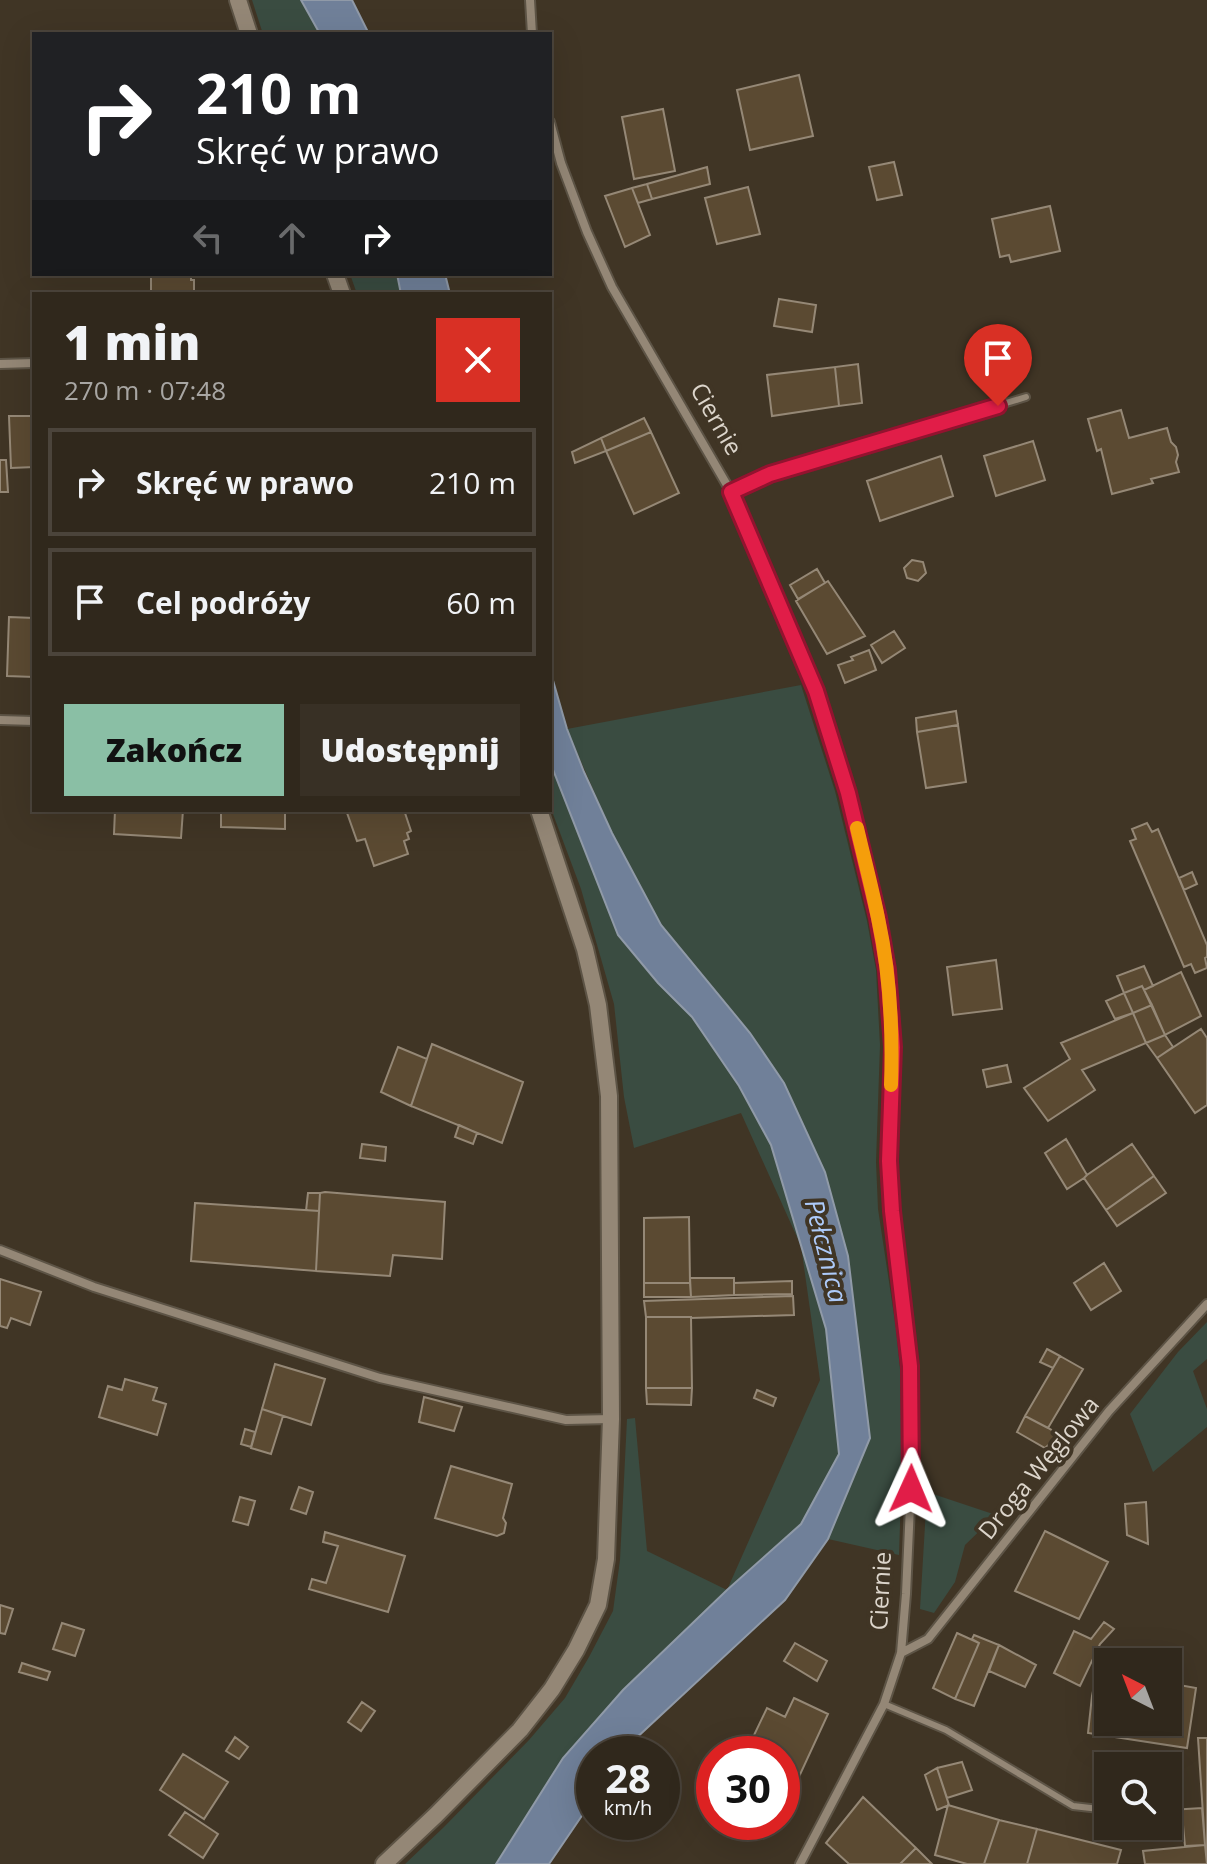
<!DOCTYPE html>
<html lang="pl">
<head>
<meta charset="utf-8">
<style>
  :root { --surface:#30281c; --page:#383025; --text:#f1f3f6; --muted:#a8a6a3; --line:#4b443b; --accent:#8abfa5 }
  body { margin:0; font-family:"Open Sans",sans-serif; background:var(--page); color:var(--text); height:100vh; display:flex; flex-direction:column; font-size:30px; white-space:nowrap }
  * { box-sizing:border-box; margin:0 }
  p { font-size:26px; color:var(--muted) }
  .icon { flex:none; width:44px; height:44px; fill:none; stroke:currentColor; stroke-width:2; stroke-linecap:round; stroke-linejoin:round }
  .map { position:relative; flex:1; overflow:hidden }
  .side { position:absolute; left:32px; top:292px; width:520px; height:520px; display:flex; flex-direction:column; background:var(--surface); border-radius:0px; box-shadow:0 8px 32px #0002,0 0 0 2px var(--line) }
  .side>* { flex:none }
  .banner { position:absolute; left:32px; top:32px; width:520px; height:244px; border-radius:0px; box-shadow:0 8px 32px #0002,0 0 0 2px var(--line); background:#202124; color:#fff; overflow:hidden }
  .needle { width:52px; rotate:318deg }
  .tools { position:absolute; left:1094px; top:1648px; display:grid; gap:16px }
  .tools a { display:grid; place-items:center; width:88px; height:88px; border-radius:0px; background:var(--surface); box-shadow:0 8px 32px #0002,0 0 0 2px var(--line); font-size:40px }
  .speed { position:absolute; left:576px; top:1736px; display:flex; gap:16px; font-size:40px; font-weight:700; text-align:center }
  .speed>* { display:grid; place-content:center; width:104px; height:104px; border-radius:50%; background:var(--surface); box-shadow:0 8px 32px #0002,0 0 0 2px var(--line); line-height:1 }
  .speed small { font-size:20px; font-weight:400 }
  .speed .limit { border:12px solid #d22; background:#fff; color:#111 }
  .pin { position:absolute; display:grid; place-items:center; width:68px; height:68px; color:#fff; margin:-82px -34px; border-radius:50% 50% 50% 0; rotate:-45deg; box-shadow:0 0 8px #0007 }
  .pin .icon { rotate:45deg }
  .me { position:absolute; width:88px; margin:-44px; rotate:1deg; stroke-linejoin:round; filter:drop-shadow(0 0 6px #0008) }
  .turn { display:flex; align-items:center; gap:28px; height:168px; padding:0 32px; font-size:36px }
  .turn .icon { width:104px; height:104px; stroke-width:2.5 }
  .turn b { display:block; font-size:56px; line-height:68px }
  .lanes { display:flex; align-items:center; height:76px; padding:0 32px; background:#0003; justify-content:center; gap:40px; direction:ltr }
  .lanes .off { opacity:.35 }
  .round { display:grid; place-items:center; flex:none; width:84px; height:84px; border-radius:0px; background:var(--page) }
  .headline { display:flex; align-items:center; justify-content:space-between; height:136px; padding:0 32px }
  h1 { font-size:48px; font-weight:800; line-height:60px }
  .primary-button { display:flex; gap:16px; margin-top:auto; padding:16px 32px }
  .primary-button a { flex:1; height:92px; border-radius:0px; background:var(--accent); color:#111; font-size:32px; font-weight:800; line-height:92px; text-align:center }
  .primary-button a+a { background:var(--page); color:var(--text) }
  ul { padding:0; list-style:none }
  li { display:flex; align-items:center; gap:24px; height:108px; margin:0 16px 12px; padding:0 16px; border:4px solid var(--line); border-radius:0px }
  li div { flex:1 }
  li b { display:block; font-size:30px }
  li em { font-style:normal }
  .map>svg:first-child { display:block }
  .green { fill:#3a4c41 }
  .water { fill:#708099; stroke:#909aa8; stroke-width:2 }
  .building { fill:#5b4a32; stroke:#958876; stroke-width:2 }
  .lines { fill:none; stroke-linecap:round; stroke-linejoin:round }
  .lane-casing { stroke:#5d5446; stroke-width:10 }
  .street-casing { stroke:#5d5446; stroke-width:12 }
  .secondary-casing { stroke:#5d5446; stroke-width:20 }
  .lane { stroke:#948776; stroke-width:6 }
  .street { stroke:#948776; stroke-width:8 }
  .secondary { stroke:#948776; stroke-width:16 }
  .route-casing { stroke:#92132f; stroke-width:20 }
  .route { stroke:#e11d48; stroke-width:14 }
  .slow { stroke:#f59e0b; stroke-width:14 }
  .labels { text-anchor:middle; stroke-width:8; stroke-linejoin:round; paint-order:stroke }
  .street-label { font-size:24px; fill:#dcd5cb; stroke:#403525 }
  .water-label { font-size:26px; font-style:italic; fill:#adcaf9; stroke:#403525 }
</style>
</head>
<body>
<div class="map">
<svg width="1207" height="1864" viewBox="0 0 1207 1864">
  <rect width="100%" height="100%" fill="#403525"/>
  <path class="green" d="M 252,0 L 301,0 L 320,34 L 263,34 Z
    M 350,274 L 396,274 L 401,294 L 357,294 Z
    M 801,685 L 835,791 L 867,921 L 876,970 L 880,1045 L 876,1162 L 878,1209 L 896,1328 L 900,1369 L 902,1462 L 899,1555 L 828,1539 L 870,1438 L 848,1256 L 825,1172 L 784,1083 L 750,1033 L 661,925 L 612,833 L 567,729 Z
    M 550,762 L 618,935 L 658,983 L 692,1017 L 739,1086 L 771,1145 L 826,1329 L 839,1455 L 801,1524 L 727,1590 L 623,1690 L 563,1758 L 496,1864 L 405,1864 L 444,1827 L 529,1740 L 565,1698 L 589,1657 L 613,1611 L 620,1560 L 627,1419 L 635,1418 L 647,1551 L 727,1590 L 820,1380 L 801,1246 L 741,1113 L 634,1148 L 624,1097 L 614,1004 L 581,889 L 550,806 Z
    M 1207,1322 L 1207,1359 L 1193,1371 L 1207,1409 L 1207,1427 L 1153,1472 L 1130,1414 L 1178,1352 Z
    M 927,1492 L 996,1515 L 965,1545 L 955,1582 L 934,1613 L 920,1609 Z"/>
  <path class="water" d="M 301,0 L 352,0 L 369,34 L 320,34 Z
    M 397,274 L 445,274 L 450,294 L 401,294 Z
    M 550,670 L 567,729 L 584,772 L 612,833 L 661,925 L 750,1033 L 784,1083 L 825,1172 L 848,1256 L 870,1438 L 828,1539 L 785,1600 L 632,1742 L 624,1754 L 594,1754 L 594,1798 L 549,1864 L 496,1864 L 563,1758 L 623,1690 L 727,1590 L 801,1524 L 839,1454 L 826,1329 L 771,1145 L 739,1086 L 692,1017 L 658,983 L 618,935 L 550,762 Z"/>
  <path class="building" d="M 799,75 L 813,136 L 750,150 L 737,90 Z
    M 663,109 L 675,171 L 634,179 L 622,117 Z
    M 894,162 L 902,195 L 877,200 L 869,167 Z
    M 707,167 L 710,184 L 652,199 L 647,184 Z
    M 647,184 L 652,199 L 638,203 L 632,188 Z
    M 748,187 L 760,234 L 717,244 L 705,198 Z
    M 632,188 L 650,235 L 625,247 L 605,196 Z
    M 1050,206 L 1060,251 L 1011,262 L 1009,255 L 1000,257 L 992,219 Z
    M 151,274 L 191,274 L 191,280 L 194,280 L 194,294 L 151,294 Z
    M 779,299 L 816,305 L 812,332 L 774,326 Z
    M 858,364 L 862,403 L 839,406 L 835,367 Z
    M 835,367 L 839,406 L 772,416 L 767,375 Z
    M 1121,410 L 1129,438 L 1167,428 L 1171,442 L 1176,447 L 1178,455 L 1176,462 L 1179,472 L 1151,479 L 1153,483 L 1112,494 L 1101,449 L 1097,451 L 1088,419 Z
    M 9,416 L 34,416 L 34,467 L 11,468 Z
    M 644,418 L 651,432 L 606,451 L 601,438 Z
    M 651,432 L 679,493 L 634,514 L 606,451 Z
    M 601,438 L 606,451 L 575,463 L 572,452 Z
    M 1033,441 L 1045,480 L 996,496 L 984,456 Z
    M 941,456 L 953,496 L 880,521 L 867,481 Z
    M 0,460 L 6,460 L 8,492 L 0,492 Z
    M 912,560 L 923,562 L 926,573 L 918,581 L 907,578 L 904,568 Z
    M 817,569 L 825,583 L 798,599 L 790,585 Z
    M 828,581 L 865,636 L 827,654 L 796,601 Z
    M 9,617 L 34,618 L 34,677 L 7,676 Z
    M 894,631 L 905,648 L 882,663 L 871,645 Z
    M 869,650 L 876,670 L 845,683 L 838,665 L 853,660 L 851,657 Z
    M 956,711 L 958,725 L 917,732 L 916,718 Z
    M 958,725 L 966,782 L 926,788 L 917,732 Z
    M 115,810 L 183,810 L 181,838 L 114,834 Z
    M 221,810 L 285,810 L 285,829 L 221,827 Z
    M 346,810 L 404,810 L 411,831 L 407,833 L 409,839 L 404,841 L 408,854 L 374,866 L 365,839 L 357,841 Z
    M 1147,823 L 1152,832 L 1158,829 L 1207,945 L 1207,957 L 1205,958 L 1207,968 L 1195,973 L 1191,964 L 1184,967 L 1130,841 L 1136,839 L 1132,829 Z
    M 1192,872 L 1197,884 L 1184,890 L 1179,878 Z
    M 996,960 L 1002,1009 L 953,1015 L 947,967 Z
    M 1144,966 L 1153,986 L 1144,990 L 1142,986 L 1124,993 L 1117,976 Z
    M 1181,972 L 1201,1016 L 1165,1035 L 1144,990 Z
    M 1142,986 L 1152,1005 L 1133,1013 L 1124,993 Z
    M 1124,993 L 1133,1013 L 1115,1019 L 1106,1001 Z
    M 1152,1005 L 1165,1035 L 1146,1043 L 1133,1013 Z
    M 1133,1013 L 1146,1043 L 1082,1070 L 1095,1090 L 1048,1121 L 1024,1088 L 1070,1059 L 1061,1043 Z
    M 1201,1029 L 1207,1038 L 1207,1105 L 1195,1113 L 1157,1058 Z
    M 1165,1035 L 1173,1047 L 1157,1058 L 1146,1043 Z
    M 432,1044 L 523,1082 L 502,1143 L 411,1106 Z
    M 398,1047 L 427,1059 L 411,1106 L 381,1092 Z
    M 1007,1065 L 1011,1082 L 987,1087 L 983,1070 Z
    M 459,1125 L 477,1133 L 473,1144 L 455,1137 Z
    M 1066,1139 L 1087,1175 L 1084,1178 L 1067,1189 L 1045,1153 Z
    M 362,1144 L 386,1147 L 385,1161 L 360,1158 Z
    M 1132,1144 L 1154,1176 L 1106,1210 L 1084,1178 L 1087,1175 Z
    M 1154,1176 L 1166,1193 L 1117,1226 L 1106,1210 Z
    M 325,1192 L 445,1202 L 442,1259 L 393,1255 L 390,1276 L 316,1271 L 320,1193 Z
    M 308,1193 L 320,1193 L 319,1211 L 306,1211 Z
    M 195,1203 L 319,1211 L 316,1271 L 191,1261 Z
    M 689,1217 L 690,1283 L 644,1283 L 644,1218 Z
    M 1104,1263 L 1121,1291 L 1091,1310 L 1074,1283 Z
    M 690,1278 L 734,1278 L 734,1295 L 691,1297 Z
    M 0,1279 L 41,1292 L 30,1325 L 11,1318 L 7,1328 L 0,1326 Z
    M 792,1281 L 792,1294 L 734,1295 L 734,1283 Z
    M 644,1283 L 690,1283 L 691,1297 L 644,1297 Z
    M 793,1296 L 794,1315 L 691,1318 L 691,1317 L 646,1317 L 644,1301 Z
    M 646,1317 L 691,1317 L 692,1388 L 646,1388 Z
    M 1047,1349 L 1060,1356 L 1053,1368 L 1040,1362 Z
    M 1060,1356 L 1083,1369 L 1048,1428 L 1025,1416 Z
    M 275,1364 L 325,1379 L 311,1425 L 262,1409 Z
    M 125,1379 L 157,1388 L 153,1400 L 166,1404 L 157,1435 L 99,1417 L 108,1386 L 122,1390 Z
    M 646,1388 L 692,1388 L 691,1405 L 647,1404 Z
    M 757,1390 L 776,1398 L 773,1406 L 754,1398 Z
    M 424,1397 L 462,1407 L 454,1431 L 419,1422 Z
    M 262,1409 L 283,1416 L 271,1454 L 251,1448 Z
    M 1025,1416 L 1048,1428 L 1060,1435 L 1045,1448 L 1017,1432 Z
    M 245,1429 L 255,1432 L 251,1447 L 241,1444 Z
    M 451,1466 L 512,1484 L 503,1518 L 506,1523 L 504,1533 L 497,1536 L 435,1518 Z
    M 299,1487 L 313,1492 L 306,1514 L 291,1509 Z
    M 240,1497 L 255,1501 L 248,1525 L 233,1521 Z
    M 1146,1502 L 1148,1544 L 1127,1535 L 1125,1504 Z
    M 1045,1531 L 1108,1562 L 1079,1619 L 1015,1591 Z
    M 325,1532 L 405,1556 L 388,1612 L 309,1589 L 312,1579 L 326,1583 L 338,1546 L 323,1542 Z
    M 0,1605 L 13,1609 L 5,1634 L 0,1633 Z
    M 1104,1622 L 1114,1629 L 1100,1644 L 1080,1686 L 1054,1673 L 1074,1631 L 1091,1639 Z
    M 62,1623 L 84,1630 L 75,1656 L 53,1649 Z
    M 957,1633 L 979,1643 L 955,1699 L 933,1688 Z
    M 974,1635 L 999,1645 L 974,1706 L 955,1699 L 979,1643 L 972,1639 Z
    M 795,1643 L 827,1661 L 817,1681 L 784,1661 Z
    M 999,1645 L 1036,1665 L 1025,1687 L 989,1671 Z
    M 22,1663 L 50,1672 L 47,1680 L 19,1672 Z
    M 1097,1672 L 1108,1674 L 1108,1722 L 1168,1722 L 1168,1683 L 1196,1688 L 1187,1748 L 1088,1733 L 1092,1696 Z
    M 794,1698 L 828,1714 L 791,1794 L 782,1790 L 782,1754 L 745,1754 L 767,1708 L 785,1717 Z
    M 362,1702 L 375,1711 L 361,1731 L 348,1722 Z
    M 235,1737 L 248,1747 L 239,1759 L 226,1751 Z
    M 1198,1738 L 1207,1738 L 1207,1864 L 1205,1845 Z
    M 183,1754 L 228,1782 L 204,1819 L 160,1790 Z
    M 962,1762 L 972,1790 L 947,1798 L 937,1768 Z
    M 937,1768 L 949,1805 L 937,1810 L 925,1775 Z
    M 863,1797 L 916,1848 L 900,1864 L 849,1864 L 826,1843 Z
    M 948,1805 L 999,1820 L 984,1864 L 967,1864 L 935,1855 Z
    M 1202,1808 L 1205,1845 L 1185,1846 L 1183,1825 L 1170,1825 L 1170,1810 Z
    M 185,1812 L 218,1834 L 203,1858 L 169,1835 Z
    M 999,1820 L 1037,1829 L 1027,1864 L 984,1864 Z
    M 1037,1829 L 1121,1850 L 1117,1864 L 1027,1864 Z
    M 1205,1845 L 1207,1864 L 1145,1864 L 1143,1851 Z
    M 916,1848 L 932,1864 L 900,1864 Z"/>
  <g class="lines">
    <g class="lane-casing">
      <path id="lane" d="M 731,492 L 770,474 L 1026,397
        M 884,1704 L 946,1730 L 1073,1806 L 1108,1810"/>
    </g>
    <g class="street-casing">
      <path id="street" d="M 530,0 L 532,34
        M 550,122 L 561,163 L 587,232 L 612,287 L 731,492 L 816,691 L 848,793 L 878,918 L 887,970 L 893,1047 L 889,1161 L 892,1211 L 910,1366 L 912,1462 L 906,1594 L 901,1653 L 884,1704 L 800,1864
        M 0,364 L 34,363
        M 0,720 L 34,721
        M 0,1250 L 94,1287 L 380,1378 L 566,1420 L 611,1419
        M 901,1653 L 928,1639 L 1109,1411 L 1207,1304"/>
    </g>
    <g class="secondary-casing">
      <path id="secondary" d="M 238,0 L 249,34
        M 335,274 L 342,294
        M 384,1864 L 436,1815 L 520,1730 L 552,1689 L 576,1650 L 598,1605 L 606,1559 L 611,1419 L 609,1096 L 598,1005 L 585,949 L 539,810"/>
    </g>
    <use href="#lane" class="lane"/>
    <use href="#street" class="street"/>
    <use href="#secondary" class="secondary"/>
  </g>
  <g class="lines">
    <g class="route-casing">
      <path id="route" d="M 911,1489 L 910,1366 L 892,1211 L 889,1161 L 893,1047 L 887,970 L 878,918 L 848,793 L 816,691 L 731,492 L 770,474 L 998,406"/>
    </g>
    <use href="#route" class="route"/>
    <path class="slow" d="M 857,828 C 864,858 872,888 878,918 C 890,973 893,1029 891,1085"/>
  </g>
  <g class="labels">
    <g class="street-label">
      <text transform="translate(716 419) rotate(60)" y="8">Ciernie</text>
      <text transform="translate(1039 1468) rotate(-51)" y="8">Droga Węglowa</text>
      <text transform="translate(881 1591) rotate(-87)" y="8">Ciernie</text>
    </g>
    <g class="water-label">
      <text transform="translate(826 1251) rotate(76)" y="9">Pełcznica</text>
    </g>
  </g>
</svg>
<div class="tools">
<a><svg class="needle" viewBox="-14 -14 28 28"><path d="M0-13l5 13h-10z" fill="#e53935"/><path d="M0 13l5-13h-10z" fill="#a8a6a3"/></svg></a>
<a><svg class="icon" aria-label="search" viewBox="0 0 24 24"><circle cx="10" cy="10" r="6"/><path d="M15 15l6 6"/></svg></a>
</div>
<div class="speed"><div>28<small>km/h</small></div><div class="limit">30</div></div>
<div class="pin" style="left:998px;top:406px;background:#d93025"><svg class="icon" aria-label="arrive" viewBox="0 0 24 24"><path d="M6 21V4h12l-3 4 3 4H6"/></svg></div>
<svg class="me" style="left:911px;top:1489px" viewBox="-20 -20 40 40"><path d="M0-17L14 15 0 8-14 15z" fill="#e11d48" stroke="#fff" stroke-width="4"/></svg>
<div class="banner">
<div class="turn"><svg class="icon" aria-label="right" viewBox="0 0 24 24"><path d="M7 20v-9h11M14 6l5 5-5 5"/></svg><div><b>210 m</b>Skręć w prawo</div></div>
<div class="lanes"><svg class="icon off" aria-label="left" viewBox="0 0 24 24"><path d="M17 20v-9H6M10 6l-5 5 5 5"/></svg><svg class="icon off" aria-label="ahead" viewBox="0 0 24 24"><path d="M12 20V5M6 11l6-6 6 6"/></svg><svg class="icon" aria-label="right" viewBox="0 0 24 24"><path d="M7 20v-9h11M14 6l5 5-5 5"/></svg></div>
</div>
<section class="side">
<div class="headline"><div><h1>1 min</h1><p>270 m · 07:48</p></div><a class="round" style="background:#d93025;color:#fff"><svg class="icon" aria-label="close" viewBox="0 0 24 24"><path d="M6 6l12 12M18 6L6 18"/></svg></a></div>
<ul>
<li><svg class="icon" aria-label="right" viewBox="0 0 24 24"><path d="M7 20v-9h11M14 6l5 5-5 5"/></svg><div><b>Skręć w prawo</b></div><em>210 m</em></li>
<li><svg class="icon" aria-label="arrive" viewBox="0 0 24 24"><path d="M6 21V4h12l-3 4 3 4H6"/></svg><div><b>Cel podróży</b></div><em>60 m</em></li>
</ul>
<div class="primary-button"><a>Zakończ</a><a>Udostępnij</a></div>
</section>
</div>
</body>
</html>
